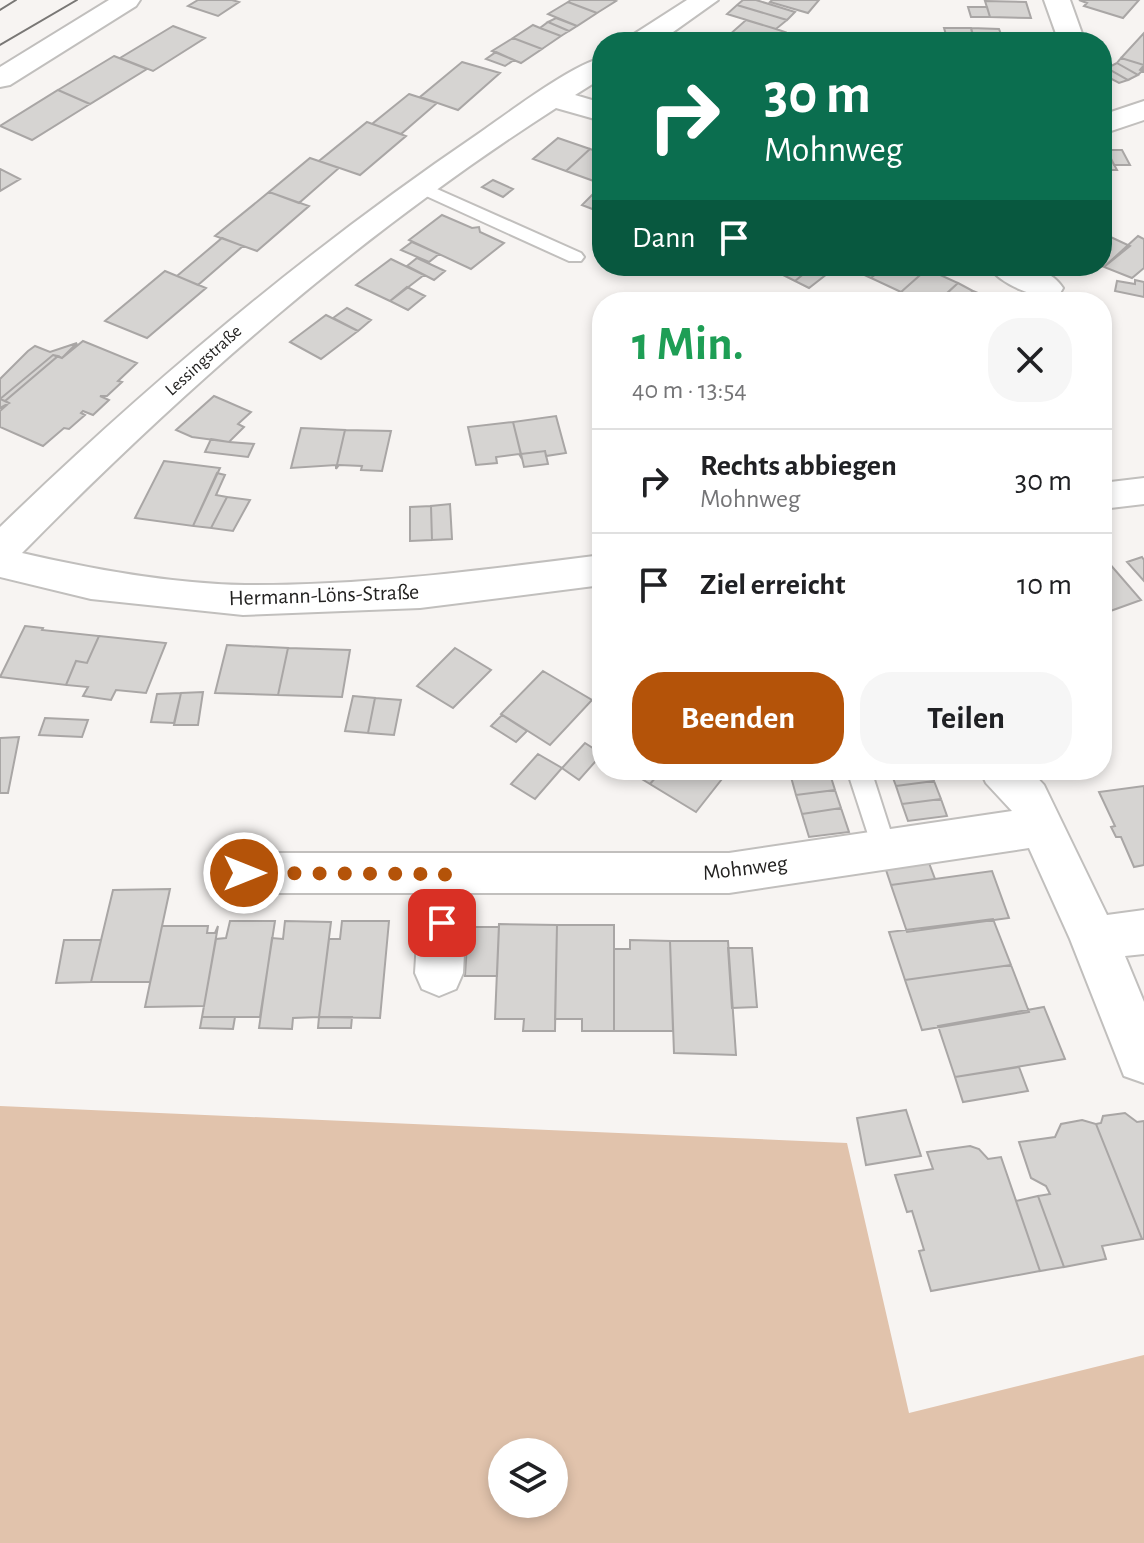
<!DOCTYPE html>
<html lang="de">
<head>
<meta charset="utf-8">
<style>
  :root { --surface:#fff; --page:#f6f6f6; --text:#202124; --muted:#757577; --line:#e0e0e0; --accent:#b45309 }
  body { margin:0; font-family:"Alegreya Sans",sans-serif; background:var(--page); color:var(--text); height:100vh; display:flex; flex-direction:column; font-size:30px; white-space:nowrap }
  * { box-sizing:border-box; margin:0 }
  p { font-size:26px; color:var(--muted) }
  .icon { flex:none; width:44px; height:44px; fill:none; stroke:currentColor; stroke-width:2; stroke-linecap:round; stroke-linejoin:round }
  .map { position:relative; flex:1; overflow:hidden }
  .side { position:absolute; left:592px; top:292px; width:520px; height:488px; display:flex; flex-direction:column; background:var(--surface); border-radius:32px; box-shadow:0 4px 12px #0003 }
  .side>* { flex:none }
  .banner { position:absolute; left:592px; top:32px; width:520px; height:244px; border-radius:32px; box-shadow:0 4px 12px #0003; background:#0b6e4f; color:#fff; overflow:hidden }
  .tools { position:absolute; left:488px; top:1438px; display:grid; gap:16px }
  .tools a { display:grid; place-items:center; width:80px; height:80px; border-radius:50%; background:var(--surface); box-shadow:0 4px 12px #0003; font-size:40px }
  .pin { position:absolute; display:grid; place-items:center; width:68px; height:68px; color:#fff; margin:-34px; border-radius:16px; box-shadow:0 4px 12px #0006 }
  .me { position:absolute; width:88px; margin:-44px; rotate:90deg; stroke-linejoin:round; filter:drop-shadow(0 0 6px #0008) }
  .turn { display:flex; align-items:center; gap:28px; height:168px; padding:0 40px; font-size:36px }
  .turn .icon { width:104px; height:104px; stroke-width:2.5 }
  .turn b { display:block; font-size:56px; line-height:68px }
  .then { display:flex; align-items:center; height:76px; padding:0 40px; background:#0003; gap:16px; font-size:30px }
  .round { display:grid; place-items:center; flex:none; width:84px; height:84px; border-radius:32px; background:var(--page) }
  .headline { display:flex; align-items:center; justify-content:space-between; height:136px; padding:0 40px }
  h1 { font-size:48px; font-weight:700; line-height:60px; color:#1e9e55 }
  .action { display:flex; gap:16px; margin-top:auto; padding:16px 40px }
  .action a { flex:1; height:92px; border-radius:32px; background:var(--accent); color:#fff; font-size:32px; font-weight:700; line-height:92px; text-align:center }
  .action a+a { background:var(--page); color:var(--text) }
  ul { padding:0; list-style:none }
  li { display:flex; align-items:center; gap:24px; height:104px; padding:0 40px; border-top:2px solid var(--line) }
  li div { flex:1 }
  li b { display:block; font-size:30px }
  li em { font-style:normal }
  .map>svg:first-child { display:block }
  .green { fill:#e1c3ac; fill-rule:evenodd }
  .building { fill:#d6d4d2; stroke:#a9a6a5; stroke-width:2 }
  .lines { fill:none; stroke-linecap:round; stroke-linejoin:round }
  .lane-casing { stroke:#c1bfbd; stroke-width:4 }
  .street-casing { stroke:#c1bfbd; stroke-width:4 }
  .lane { fill:#fff; fill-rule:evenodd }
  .street { fill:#fff; fill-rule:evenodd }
  .tram { stroke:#797775; stroke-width:2 }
  .route { stroke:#b45309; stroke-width:14; stroke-dasharray:0 25.2 }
  .labels { text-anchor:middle; stroke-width:6; stroke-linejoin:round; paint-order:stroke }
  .far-street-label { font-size:18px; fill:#232221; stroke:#fff }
  .street-label { font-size:22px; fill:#232221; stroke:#fff }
</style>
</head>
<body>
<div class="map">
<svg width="1144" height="1543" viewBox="0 0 1144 1543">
  <rect width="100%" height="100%" fill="#f7f4f2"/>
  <path class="green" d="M 0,1106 L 847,1143 L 909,1413 L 1144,1355 L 1144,1543 L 0,1543 ZM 502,1452 L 554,1452 L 554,1504 L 502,1504 Z"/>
  <path class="building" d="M 198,0 L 232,0 L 239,2 L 218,16 L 188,6 Z
    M 571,0 L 613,0 L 616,1 L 597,13 L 568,2 Z
    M 743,0 L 756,0 L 795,12 L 787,20 L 737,5 Z
    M 772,0 L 819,0 L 808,13 L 770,2 Z
    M 1079,0 L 1139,0 L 1123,18 L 1084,6 L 1087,3 Z
    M 985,1 L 1026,2 L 1031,18 L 990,17 Z
    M 568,2 L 597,13 L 577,26 L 548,14 Z
    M 737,5 L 787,20 L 776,29 L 727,14 Z
    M 968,7 L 987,7 L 990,17 L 971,17 Z
    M 556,18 L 577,26 L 569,31 L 548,22 Z
    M 746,20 L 776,29 L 785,32 L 771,42 L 748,42 L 728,36 Z
    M 548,22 L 569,31 L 561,36 L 540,28 Z
    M 533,25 L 540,28 L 561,36 L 542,49 L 513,38 Z
    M 173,26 L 205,38 L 153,71 L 120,58 Z
    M 944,28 L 971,28 L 974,38 L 947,38 Z
    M 971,28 L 999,29 L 1002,37 L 973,37 Z
    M 1144,33 L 1144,72 L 1140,70 L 1144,65 L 1121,58 Z
    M 513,38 L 542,49 L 521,63 L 492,51 Z
    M 496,52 L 514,60 L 505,66 L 486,59 Z
    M 114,56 L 147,69 L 90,104 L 58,90 Z
    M 1121,58 L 1144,65 L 1142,71 L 1138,75 L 1117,63 Z
    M 462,62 L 500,73 L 458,110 L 420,97 Z
    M 1117,63 L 1138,75 L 1128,80 L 1107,68 Z
    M 1107,68 L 1128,80 L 1119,83 L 1106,76 L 1103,69 Z
    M 58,90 L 90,104 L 32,140 L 0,126 Z
    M 409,94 L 437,103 L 401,134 L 372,124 Z
    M 367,122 L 406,136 L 360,175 L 319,161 Z
    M 558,138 L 590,149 L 566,171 L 533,159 Z
    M 590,149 L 602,153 L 602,184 L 566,171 Z
    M 1107,150 L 1122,150 L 1130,165 L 1114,165 Z
    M 1102,155 L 1109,155 L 1117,170 L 1102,170 Z
    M 310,158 L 339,168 L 299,203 L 269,192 Z
    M 0,169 L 20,179 L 0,191 Z
    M 493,180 L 513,189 L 503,197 L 482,187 Z
    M 596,191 L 602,193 L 602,203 L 595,210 L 582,205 Z
    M 269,192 L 309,206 L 257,251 L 215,236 Z
    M 442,215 L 472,228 L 479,227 L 480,232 L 504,243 L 471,269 L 409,240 Z
    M 1102,233 L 1130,246 L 1104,267 L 1101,266 Z
    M 1138,236 L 1144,239 L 1144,268 L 1132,278 L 1104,267 Z
    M 222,238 L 243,246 L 198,285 L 177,276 Z
    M 412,242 L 439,254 L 429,262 L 401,250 Z
    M 417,258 L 445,271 L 434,280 L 407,266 Z
    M 391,259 L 424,275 L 390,301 L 356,285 Z
    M 790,266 L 810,266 L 812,267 L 795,281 L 781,274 Z
    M 845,266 L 885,266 L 871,278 Z
    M 885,266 L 921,266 L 927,269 L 901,292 L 871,278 Z
    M 812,267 L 827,274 L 809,288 L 795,281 Z
    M 927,269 L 958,283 L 937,302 L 922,302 L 901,292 Z
    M 165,271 L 206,288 L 147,338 L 105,321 Z
    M 1135,280 L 1144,282 L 1144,297 L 1115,291 L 1117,281 L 1135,284 Z
    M 958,283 L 973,291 L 961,302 L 943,297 Z
    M 407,287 L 425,296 L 408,310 L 390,301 Z
    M 973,291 L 988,297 L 982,302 L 961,302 Z
    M 347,308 L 371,320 L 358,331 L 333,318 Z
    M 326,315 L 358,331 L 321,359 L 290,342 Z
    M 83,341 L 137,363 L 118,381 L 122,382 L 107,396 L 100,396 L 109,400 L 93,415 L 83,411 L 81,413 L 85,415 L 69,429 L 64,428 L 43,446 L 0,427 L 0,411 L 9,403 L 5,401 L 58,356 L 62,358 Z
    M 77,343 L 62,358 L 53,355 L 0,399 L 9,403 L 0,408 L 0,379 L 28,351 L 35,346 L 50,352 Z
    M 53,355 L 58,356 L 5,401 L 0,399 Z
    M 214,396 L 251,412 L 238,424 L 244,427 L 229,442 L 192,437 L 176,430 Z
    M 556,416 L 566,453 L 546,456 L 545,451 L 521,454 L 513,422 Z
    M 513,422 L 522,459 L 519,454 L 496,457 L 497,463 L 476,465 L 468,427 Z
    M 301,428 L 345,430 L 336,469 L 336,465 L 291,468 Z
    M 345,430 L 391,431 L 382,471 L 361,470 L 362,466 L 339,465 L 336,469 Z
    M 211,439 L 229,442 L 254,444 L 248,457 L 205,452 Z
    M 545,451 L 548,464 L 524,467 L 521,454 Z
    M 164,461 L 220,468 L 193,526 L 135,518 Z
    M 217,473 L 225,475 L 216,495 L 227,497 L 211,528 L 193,526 Z
    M 227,497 L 250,500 L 233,531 L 211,528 Z
    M 450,504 L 452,539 L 432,540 L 431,506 Z
    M 431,506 L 432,540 L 410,541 L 410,507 Z
    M 1102,555 L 1141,600 L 1102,614 Z
    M 1142,557 L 1144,560 L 1144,581 L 1127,562 Z
    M 25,626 L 43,628 L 42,630 L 99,636 L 87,663 L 76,661 L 66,685 L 0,677 Z
    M 99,636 L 166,643 L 146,693 L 116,690 L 111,700 L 83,696 L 88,687 L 66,685 L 76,661 L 87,663 Z
    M 227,645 L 288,648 L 278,695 L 215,693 Z
    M 288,648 L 350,650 L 342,697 L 278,695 Z
    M 455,648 L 491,670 L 453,708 L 417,686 Z
    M 543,671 L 592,700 L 550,745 L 501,714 Z
    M 203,692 L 198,725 L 174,725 L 181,693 Z
    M 181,693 L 174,723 L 151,722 L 157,694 Z
    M 353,696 L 375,698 L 368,733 L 345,731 Z
    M 375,698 L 401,700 L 394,735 L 368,733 Z
    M 502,715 L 527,731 L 516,742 L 491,726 Z
    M 45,718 L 88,720 L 82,737 L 39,735 Z
    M 19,737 L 8,793 L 0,793 L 0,738 Z
    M 585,743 L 602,754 L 579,780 L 562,768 Z
    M 538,754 L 562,768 L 535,799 L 511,784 Z
    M 627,770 L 662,770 L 650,784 Z
    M 662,770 L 729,770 L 696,812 L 650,784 Z
    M 788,770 L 829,770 L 829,771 L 791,777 Z
    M 890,770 L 930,770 L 934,781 L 896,786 Z
    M 829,771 L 835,790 L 796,795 L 791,777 Z
    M 934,781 L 941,799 L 902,804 L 896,786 Z
    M 1144,786 L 1144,865 L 1134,867 L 1121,837 L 1116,837 L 1111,827 L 1115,826 L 1099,792 Z
    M 835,790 L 841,808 L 802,814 L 796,795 Z
    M 941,799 L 947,816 L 908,821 L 902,804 Z
    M 841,808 L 849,832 L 809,837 L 802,814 Z
    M 926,855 L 935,879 L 891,885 L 883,861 Z
    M 992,871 L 1009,918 L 907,932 L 891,885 Z
    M 170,889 L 150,982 L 91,982 L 113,890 Z
    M 993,919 L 1011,965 L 905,980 L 889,932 Z
    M 230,921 L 275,921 L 260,1017 L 202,1017 L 216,939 L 226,938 Z
    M 285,921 L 331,922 L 319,1017 L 293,1018 L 292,1029 L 259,1028 L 272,938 L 283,939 Z
    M 342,921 L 389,921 L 380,1018 L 319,1017 L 329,939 L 340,939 Z
    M 499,924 L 557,925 L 555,1031 L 523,1031 L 524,1019 L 495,1019 Z
    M 557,925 L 614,925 L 614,1031 L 582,1031 L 582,1019 L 555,1019 Z
    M 162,926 L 208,926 L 207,933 L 215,933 L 218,926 L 204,1006 L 145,1007 Z
    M 468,927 L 499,927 L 497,976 L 465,976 Z
    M 64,940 L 101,940 L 91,982 L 56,983 Z
    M 630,940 L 670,941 L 673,1031 L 614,1031 L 614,949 L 630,949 Z
    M 670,941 L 728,941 L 736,1055 L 674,1053 Z
    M 728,948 L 752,948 L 757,1007 L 732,1008 Z
    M 1011,965 L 1029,1012 L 922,1030 L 905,980 Z
    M 1044,1007 L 1065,1059 L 955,1077 L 938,1026 Z
    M 202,1017 L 235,1017 L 233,1029 L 200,1028 Z
    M 319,1017 L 352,1017 L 351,1028 L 318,1028 Z
    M 1019,1067 L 1028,1091 L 963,1102 L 955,1077 Z
    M 906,1110 L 921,1156 L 866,1165 L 857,1118 Z
    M 1125,1113 L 1137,1122 L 1144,1121 L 1144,1239 L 1142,1239 L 1096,1124 L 1101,1123 L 1103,1116 Z
    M 1082,1120 L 1096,1124 L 1142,1239 L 1102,1246 L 1106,1259 L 1064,1267 L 1038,1196 L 1050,1194 L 1046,1186 L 1031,1178 L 1019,1142 L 1055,1137 L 1061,1124 Z
    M 970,1146 L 979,1149 L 988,1159 L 1001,1157 L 1040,1271 L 931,1291 L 919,1251 L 924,1250 L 912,1211 L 907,1212 L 895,1175 L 933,1169 L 927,1152 Z
    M 1038,1196 L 1064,1267 L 1040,1271 L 1016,1201 Z"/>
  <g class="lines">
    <g class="lane-casing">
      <path id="lane" d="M 419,181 L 581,253 L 584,257 L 581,261 L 569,261 L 413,190 L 411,186 L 413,182 Z
        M 847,770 L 871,770 L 896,848 L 893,856 L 884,859 L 875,856 Z"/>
    </g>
    <g class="street-casing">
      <path id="street" d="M 109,0 L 140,0 L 136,6 L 10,85 L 0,87 L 0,67 Z
        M 687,0 L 718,0 L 659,42 L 628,42 L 631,36 Z
        M 1044,0 L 1070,0 L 1085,42 L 1059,42 Z
        M 602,58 L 602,78 L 575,95 L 602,103 L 602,121 L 556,108 C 360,234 185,387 22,553 C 91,569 173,584 245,585 C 364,586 483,570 602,555 L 602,585 L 420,608 L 243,615 L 91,599 L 0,577 L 0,527 C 149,383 307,250 478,134 C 507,114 571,65 602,58 Z
        M 1144,101 L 1144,120 L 1102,134 L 1102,115 Z
        M 988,266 C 1014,266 1047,263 1063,288 L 1059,295 C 1038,301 1000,284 988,266 Z
        M 1144,478 L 1144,504 L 1102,509 L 1102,483 Z
        M 980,770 L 1030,770 L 1044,785 L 1107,915 L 1144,910 L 1144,954 L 1125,956 L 1144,1002 L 1144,1083 L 1124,1076 L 1070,939 L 1029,848 L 729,893 L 467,893 L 463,973 L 456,989 L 439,996 L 422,989 L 415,973 L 420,893 L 244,893 L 228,887 L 221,873 L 228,859 L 244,853 L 729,853 L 1012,811 L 986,783 Z"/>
    </g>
    <use href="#lane" class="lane"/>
    <use href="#street" class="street"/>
    <path class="tram" d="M 0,10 L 16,0
      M 0,45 L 77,0"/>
  </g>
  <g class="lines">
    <path class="route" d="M 244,873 L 445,874 L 442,923"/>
  </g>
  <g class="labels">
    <g class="far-street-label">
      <text transform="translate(203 360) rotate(-42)" y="6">Lessingstraße</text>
    </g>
    <g class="street-label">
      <text transform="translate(324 594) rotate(-2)" y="8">Hermann-Löns-Straße</text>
      <text transform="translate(745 867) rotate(-7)" y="8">Mohnweg</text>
    </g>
  </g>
</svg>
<div class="tools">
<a><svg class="icon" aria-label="layers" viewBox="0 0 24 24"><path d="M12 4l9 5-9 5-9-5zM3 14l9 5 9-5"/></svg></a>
</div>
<div class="pin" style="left:442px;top:923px;background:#d93025"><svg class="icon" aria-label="arrive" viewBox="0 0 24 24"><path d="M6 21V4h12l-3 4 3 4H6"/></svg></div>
<svg class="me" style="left:244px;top:873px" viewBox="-20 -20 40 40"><circle r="17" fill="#b45309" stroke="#fff" stroke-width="3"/><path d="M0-11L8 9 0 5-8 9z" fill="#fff"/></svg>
<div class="banner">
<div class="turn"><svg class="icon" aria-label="right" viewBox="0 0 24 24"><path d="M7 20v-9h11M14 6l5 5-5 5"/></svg><div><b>30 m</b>Mohnweg</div></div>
<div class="then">Dann<svg class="icon" aria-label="arrive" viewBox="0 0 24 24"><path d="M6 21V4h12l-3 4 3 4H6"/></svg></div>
</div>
<section class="side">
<div class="headline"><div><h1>1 Min.</h1><p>40 m · 13:54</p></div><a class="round"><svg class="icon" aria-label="close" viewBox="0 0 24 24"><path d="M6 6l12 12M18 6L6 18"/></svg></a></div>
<ul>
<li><svg class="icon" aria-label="right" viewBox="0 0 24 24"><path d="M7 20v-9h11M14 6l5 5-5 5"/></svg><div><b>Rechts abbiegen</b><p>Mohnweg</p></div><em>30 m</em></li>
<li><svg class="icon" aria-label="arrive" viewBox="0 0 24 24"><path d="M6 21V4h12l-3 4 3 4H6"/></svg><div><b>Ziel erreicht</b></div><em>10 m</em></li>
</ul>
<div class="action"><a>Beenden</a><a>Teilen</a></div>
</section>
</div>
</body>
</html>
